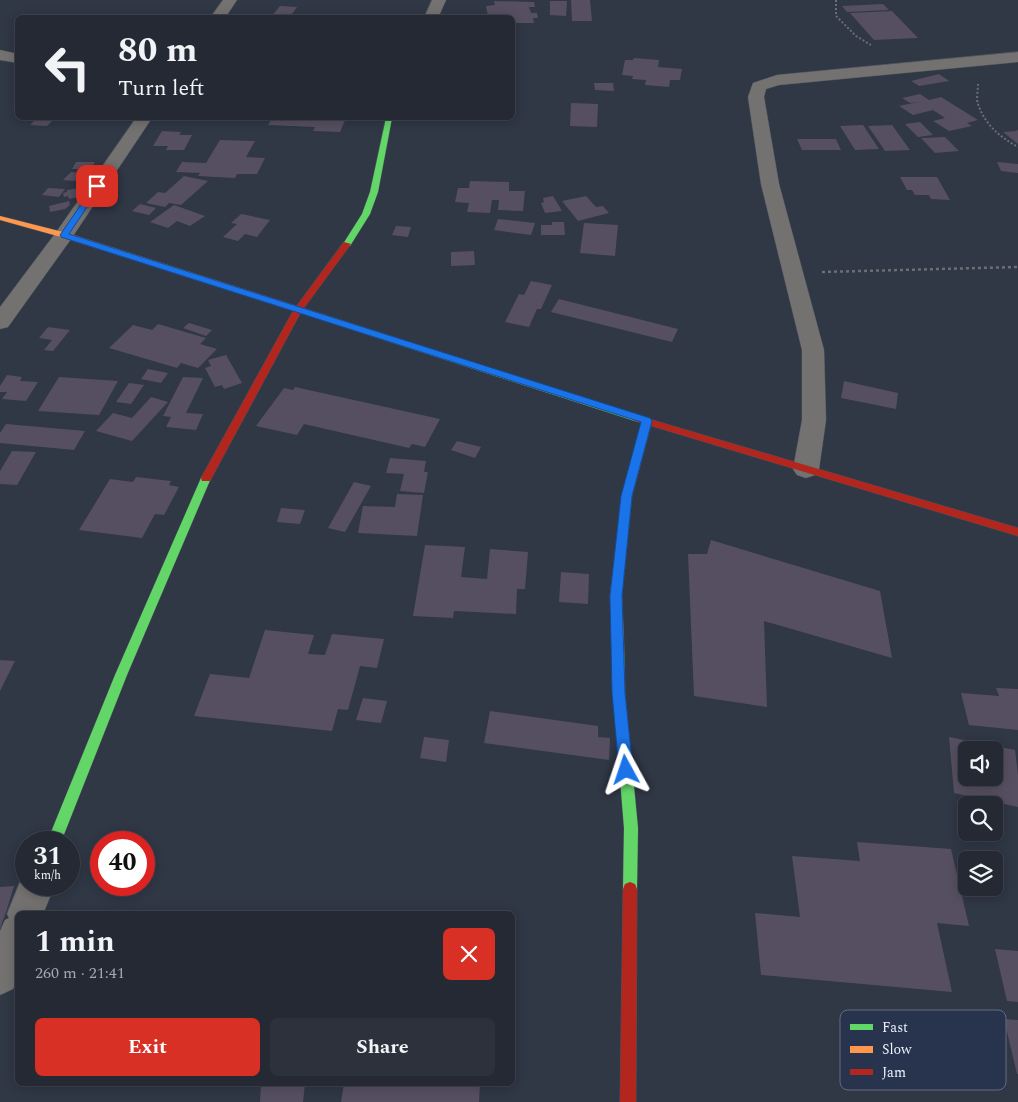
<!DOCTYPE html>
<html lang="en">
<head>
<meta charset="utf-8">
<style>
  :root { --surface:#242934; --page:#2c313c; --text:#f1f3f6; --muted:#a3a6ac; --line:#41454f; --accent:#d93025 }
  body { margin:0; font-family:Spectral,serif; background:var(--page); color:var(--text); height:100vh; display:flex; flex-direction:column; font-size:19px; white-space:nowrap }
  * { box-sizing:border-box; margin:0 }
  p { font-size:16px; color:var(--muted) }
  .icon { flex:none; width:28px; height:28px; fill:none; stroke:currentColor; stroke-width:2; stroke-linecap:round; stroke-linejoin:round }
  .map { position:relative; flex:1; overflow:hidden }
  .sheet { position:absolute; left:15px; top:911px; width:500px; height:175px; display:flex; flex-direction:column; background:var(--surface); border-radius:8px; box-shadow:0 2px 12px #0003,0 0 0 1px var(--line) }
  .sheet>* { flex:none }
  .guide { position:absolute; left:15px; top:15px; width:500px; height:105px; border-radius:8px; box-shadow:0 2px 12px #0003,0 0 0 1px var(--line); background:#242934; color:var(--text); overflow:hidden }
  .fabs { position:absolute; left:958px; top:741px; display:grid; gap:10px }
  .fabs a { display:grid; place-items:center; width:45px; height:45px; border-radius:8px; background:var(--surface); box-shadow:0 2px 12px #0003,0 0 0 1px var(--line); font-size:25px }
  .speed { position:absolute; left:15px; top:831px; display:flex; gap:10px; font-size:25px; font-weight:700; text-align:center }
  .speed>* { display:grid; place-content:center; width:65px; height:65px; border-radius:50%; background:var(--surface); box-shadow:0 2px 12px #0003,0 0 0 1px var(--line); line-height:1 }
  .speed small { font-size:12px; font-weight:400 }
  .speed .limit { border:8px solid #d22; background:#fff; color:#111 }
  .pin { position:absolute; display:grid; place-items:center; width:42px; height:42px; color:#fff; margin:-21px; border-radius:10px; box-shadow:0 2px 8px #0006 }
  .me { position:absolute; width:55px; margin:-28px; rotate:355deg; stroke-linejoin:round; filter:drop-shadow(0 0 4px #0008) }
  .turn { display:flex; align-items:center; gap:18px; height:105px; padding:0 20px; font-size:22px }
  .turn .icon { width:65px; height:65px; stroke-width:2.5 }
  .turn b { display:block; font-size:35px; line-height:42px }
  .round { display:grid; place-items:center; flex:none; width:52px; height:52px; border-radius:8px; background:var(--page) }
  .head { display:flex; align-items:center; justify-content:space-between; height:85px; padding:0 20px }
  h1 { font-size:30px; font-weight:700; line-height:38px }
  .cta { display:flex; gap:10px; margin-top:auto; padding:10px 20px }
  .cta a { flex:1; height:58px; border-radius:8px; background:var(--accent); color:#fff; font-size:20px; font-weight:700; line-height:58px; text-align:center }
  .cta a+a { background:var(--page); color:var(--text) }
  .map>svg:first-child { display:block }
  .building { fill:#564f61; fill-rule:evenodd }
  .lines { fill:none; stroke-linecap:round; stroke-linejoin:round }
  .street-casing { stroke:#4c525d; stroke-width:1 }
  .fast-casing { stroke:#4c525d; stroke-width:1 }
  .slow-casing { stroke:#4c525d; stroke-width:1 }
  .jam-casing { stroke:#4c525d; stroke-width:1 }
  .path-far1 { stroke:#6c6e71; stroke-width:2; stroke-dasharray:2 2; stroke-linecap:butt }
  .path { stroke:#6c6e71; stroke-width:2.5; stroke-dasharray:3 3; stroke-linecap:butt }
  .street { fill:#737270; fill-rule:evenodd }
  .fast { fill:#63d668; fill-rule:evenodd }
  .slow { fill:#ff974d; fill-rule:evenodd }
  .jam { fill:#b3261e; fill-rule:evenodd }
  .route { fill:#1a73e8; stroke:#114b97 }
  .key { fill:#28344d; stroke:#636d82; stroke-width:1 }
  .key-label { font-size:14px; fill:#eef3fd }
</style>
</head>
<body>
<div class="map">
<svg width="1018" height="1102" viewBox="0 0 1018 1102">
  <rect width="100%" height="100%" fill="#303745"/>
  <path class="building" d="M 571,0 L 590,0 L 592,21 L 572,21 Z
    M 494,1 L 534,2 L 535,7 L 529,7 L 531,13 L 537,13 L 538,18 L 533,18 L 534,23 L 512,23 L 512,18 L 488,16 L 486,6 L 495,5 Z
    M 550,1 L 567,1 L 566,16 L 550,15 Z
    M 883,4 L 889,10 L 847,12 L 842,6 Z
    M 280,6 L 297,7 L 289,18 L 270,18 Z
    M 892,11 L 918,38 L 874,40 L 850,13 Z
    M 634,58 L 659,60 L 658,67 L 682,69 L 680,80 L 670,80 L 669,87 L 645,85 L 646,80 L 632,79 L 633,76 L 622,75 L 625,60 L 633,60 Z
    M 939,74 L 949,81 L 919,86 L 911,81 Z
    M 594,83 L 613,83 L 614,91 L 595,90 Z
    M 920,94 L 929,100 L 941,97 L 978,120 L 967,123 L 972,126 L 949,131 L 933,121 L 945,118 L 933,110 L 913,115 L 899,106 L 918,102 L 910,103 L 902,98 Z
    M 571,103 L 598,104 L 597,127 L 570,126 Z
    M 37,118 L 55,118 L 47,126 L 30,125 Z
    M 272,118 L 346,118 L 340,132 L 313,131 L 315,127 L 268,125 Z
    M 920,122 L 933,135 L 918,137 L 905,124 Z
    M 863,125 L 879,149 L 855,150 L 840,126 Z
    M 892,125 L 910,150 L 885,151 L 868,126 Z
    M 1018,130 L 1018,144 L 1003,132 L 1016,131 Z
    M 162,131 L 181,132 L 179,135 L 192,135 L 184,150 L 166,150 L 168,146 L 153,146 Z
    M 945,137 L 959,151 L 935,153 L 921,138 Z
    M 797,139 L 836,139 L 841,150 L 802,150 Z
    M 220,140 L 255,141 L 246,157 L 265,158 L 257,174 L 237,174 L 235,178 L 198,176 L 200,173 L 176,172 L 182,162 L 206,163 Z
    M 76,162 L 95,162 L 91,169 L 72,169 Z
    M 997,162 L 1018,164 L 1018,173 L 1001,171 Z
    M 71,172 L 83,173 L 75,181 L 63,180 Z
    M 184,176 L 208,181 L 181,205 L 169,203 L 165,207 L 146,203 L 158,192 L 165,193 Z
    M 900,177 L 937,177 L 950,200 L 931,199 L 929,195 L 915,195 L 912,190 L 907,190 Z
    M 470,181 L 509,182 L 509,191 L 525,191 L 523,211 L 498,210 L 499,200 L 492,200 L 490,213 L 467,212 L 469,203 L 455,202 L 458,188 L 469,188 Z
    M 48,188 L 65,189 L 59,197 L 42,195 Z
    M 79,188 L 80,192 L 76,192 L 78,197 L 69,199 L 68,196 L 64,197 L 63,193 L 67,192 L 67,190 Z
    M 553,196 L 562,211 L 545,213 L 541,203 L 544,202 L 543,198 Z
    M 586,196 L 596,207 L 603,206 L 609,213 L 578,221 L 562,201 Z
    M 69,201 L 70,205 L 65,209 L 50,212 L 49,206 Z
    M 140,204 L 156,208 L 149,215 L 132,211 Z
    M 174,205 L 205,216 L 190,226 L 177,221 L 168,228 L 150,222 Z
    M 241,214 L 270,220 L 257,237 L 245,234 L 238,241 L 223,237 L 237,224 L 231,223 Z
    M 498,219 L 535,223 L 531,235 L 494,230 Z
    M 552,222 L 564,222 L 565,235 L 541,235 L 541,225 L 552,225 Z
    M 584,223 L 618,225 L 615,256 L 580,253 Z
    M 396,226 L 411,227 L 408,237 L 392,235 Z
    M 474,251 L 475,265 L 451,266 L 451,252 Z
    M 531,281 L 552,285 L 541,309 L 537,309 L 529,327 L 505,322 L 519,294 L 524,295 Z
    M 559,299 L 678,329 L 672,342 L 551,312 Z
    M 189,323 L 212,330 L 206,336 L 183,328 Z
    M 158,324 L 206,338 L 200,344 L 217,349 L 198,368 L 181,363 L 177,368 L 109,348 L 133,325 L 152,330 Z
    M 48,327 L 70,330 L 53,351 L 44,350 L 52,340 L 39,338 Z
    M 226,355 L 242,383 L 224,389 L 222,385 L 215,387 L 205,368 L 211,366 L 208,360 Z
    M 148,369 L 168,373 L 161,383 L 141,379 Z
    M 7,375 L 22,377 L 20,381 L 38,382 L 26,401 L 2,399 L 7,392 L 0,392 L 0,386 Z
    M 59,377 L 118,381 L 99,415 L 38,411 Z
    M 183,377 L 203,378 L 186,413 L 203,414 L 196,430 L 166,427 L 171,417 L 163,416 Z
    M 844,381 L 898,393 L 896,409 L 841,398 Z
    M 129,383 L 144,385 L 131,404 L 116,402 Z
    M 295,387 L 440,419 L 425,447 L 412,444 L 409,448 L 304,424 L 297,435 L 256,426 L 284,388 L 293,390 Z
    M 151,397 L 168,402 L 132,441 L 96,431 L 113,413 L 132,418 Z
    M 6,424 L 85,431 L 74,450 L 0,443 L 0,433 Z
    M 457,441 L 481,447 L 475,458 L 451,450 Z
    M 12,451 L 36,452 L 17,485 L 0,484 L 0,471 Z
    M 390,458 L 426,461 L 424,472 L 428,472 L 424,493 L 400,491 L 404,474 L 386,473 Z
    M 136,477 L 171,481 L 169,485 L 179,487 L 164,515 L 155,514 L 142,538 L 79,530 L 110,479 L 133,482 Z
    M 354,482 L 371,486 L 345,532 L 328,528 Z
    M 397,494 L 423,495 L 417,536 L 358,533 L 363,506 L 395,507 Z
    M 281,508 L 305,510 L 300,524 L 277,522 Z
    M 711,540 L 880,591 L 892,658 L 764,621 L 767,707 L 694,696 L 688,554 L 707,554 Z
    M 425,545 L 465,547 L 461,577 L 487,579 L 490,549 L 528,552 L 525,589 L 517,589 L 516,614 L 454,611 L 453,618 L 413,616 Z
    M 561,572 L 589,574 L 588,604 L 559,602 Z
    M 265,630 L 314,635 L 308,654 L 325,655 L 332,634 L 384,639 L 377,668 L 360,666 L 348,710 L 338,709 L 332,731 L 194,716 L 210,674 L 249,678 Z
    M 0,660 L 15,661 L 0,691 Z
    M 996,688 L 1018,689 L 1018,730 L 969,725 L 961,693 L 999,696 Z
    M 363,698 L 387,701 L 381,723 L 356,720 Z
    M 490,711 L 598,726 L 598,737 L 610,738 L 609,760 L 484,743 Z
    M 424,737 L 449,740 L 446,762 L 420,758 Z
    M 949,737 L 1015,750 L 1018,775 L 1018,807 L 954,793 ZM 966,750 L 994,750 L 994,778 L 966,778 Z
    M 857,842 L 951,849 L 969,926 L 937,923 L 952,992 L 761,975 L 755,913 L 800,917 L 792,856 L 860,861 Z
    M 14,886 L 7,909 L 0,929 L 0,887 Z
    M 995,949 L 1018,951 L 1018,1002 L 1007,1001 Z
    M 1004,1019 L 1018,1020 L 1018,1074 L 1017,1074 Z
    M 261,1084 L 305,1084 L 303,1102 L 260,1102 Z
    M 344,1084 L 480,1084 L 479,1102 L 341,1102 Z"/>
  <g class="lines">
    <g class="street-casing">
      <path id="street" d="M 223,0 L 237,0 L 225,18 L 210,18 Z
        M 432,0 L 446,0 L 438,18 L 424,18 Z
        M 0,50 L 18,54 L 18,63 L 0,60 Z
        M 1018,52 L 1018,62 L 779,85 L 766,89 L 764,97 L 779,184 L 824,350 L 826,420 L 819,469 L 815,475 L 806,478 L 797,475 L 793,469 L 802,420 L 802,350 L 761,184 L 748,97 L 753,83 L 777,75 Z
        M 136,118 L 152,118 L 71,239 L 8,327 L 0,329 L 0,307 L 57,231 Z
        M 24,872 L 26,872 L 26,885 L 55,885 L 43,914 L 18,914 L 18,980 L 13,989 L 0,995 L 0,931 L 5,920 L 9,918 L 7,914 Z"/>
    </g>
    <g class="fast-casing">
      <path id="fast" d="M 386,118 L 392,118 L 378,192 L 370,214 L 350,246 L 344,246 L 343,244 L 362,214 L 370,192 Z
        M 322,314 L 643,417 L 644,419 L 639,422 L 635,421 L 319,319 L 319,315 Z
        M 206,474 L 211,478 L 127,675 L 61,842 L 47,842 L 115,675 L 201,478 Z
        M 618,640 L 622,641 L 624,645 L 625,693 L 638,828 L 637,889 L 635,894 L 630,896 L 625,894 L 623,889 L 624,828 L 613,693 L 612,645 L 614,641 Z"/>
    </g>
    <g class="slow-casing">
      <path id="slow" d="M 0,216 L 67,233 L 325,315 L 326,317 L 325,319 L 319,319 L 61,237 L 0,220 Z
        M 647,418 L 652,421 L 632,496 L 622,595 L 624,645 L 622,649 L 618,650 L 614,649 L 612,645 L 610,595 L 622,496 L 642,421 Z"/>
    </g>
    <g class="jam-casing">
      <path id="jam" d="M 344,242 L 351,244 L 301,312 L 210,481 L 202,481 L 201,478 L 293,311 Z
        M 639,416 L 1018,528 L 1018,536 L 635,421 L 634,419 Z
        M 630,882 L 635,884 L 637,889 L 636,1102 L 620,1102 L 623,889 L 625,884 Z"/>
    </g>
    <path class="path-far1" d="M 836,0 L 836,16 L 856,36 L 871,45
      M 978,84 C 978,90 976,99 978,104 C 985,125 1000,137 1018,147"/>
    <path class="path" d="M 822,272 L 1018,267"/>
    <use href="#street" class="street"/>
    <use href="#fast" class="fast"/>
    <use href="#slow" class="slow"/>
    <use href="#jam" class="jam"/>
  </g>
  <path class="route" d="M 97,183 L 101,186 L 69,234 L 650,418 L 652,421 L 632,496 L 622,596 L 625,693 L 633,770 L 631,775 L 626,776 L 621,775 L 619,770 L 612,693 L 610,596 L 621,496 L 641,422 L 61,237 L 60,235 L 95,184 Z"/>
  <rect x="840" y="1010" width="166" height="80" rx="8" class="key"/>
  <rect x="850" y="1024" width="23" height="6" fill="#63d668"/>
  <rect x="850" y="1046" width="23" height="7" fill="#ff974d"/>
  <rect x="850" y="1069" width="23" height="6" fill="#b3261e"/>
  <g class="key-label">
    <text x="882" y="1032">Fast</text>
    <text x="882" y="1054">Slow</text>
    <text x="882" y="1077">Jam</text>
  </g>
</svg>
<div class="fabs">
<a><svg class="icon" aria-label="sound" viewBox="0 0 24 24"><path d="M4 9h4l5-4v14l-5-4H4zM17 9q2 3 0 6"/></svg></a>
<a><svg class="icon" aria-label="search" viewBox="0 0 24 24"><circle cx="10" cy="10" r="6"/><path d="M15 15l6 6"/></svg></a>
<a><svg class="icon" aria-label="layers" viewBox="0 0 24 24"><path d="M12 4l9 5-9 5-9-5zM3 14l9 5 9-5"/></svg></a>
</div>
<div class="speed"><div>31<small>km/h</small></div><div class="limit">40</div></div>
<div class="pin" style="left:97px;top:186px;background:#d93025"><svg class="icon" aria-label="arrive" viewBox="0 0 24 24"><path d="M6 21V4h12l-3 4 3 4H6"/></svg></div>
<svg class="me" style="left:626px;top:770px" viewBox="-20 -20 40 40"><path d="M0-17L14 15 0 8-14 15z" fill="#1a73e8" stroke="#fff" stroke-width="4"/></svg>
<div class="guide">
<div class="turn"><svg class="icon" aria-label="left" viewBox="0 0 24 24"><path d="M17 20v-9H6M10 6l-5 5 5 5"/></svg><div><b>80 m</b>Turn left</div></div>
</div>
<section class="sheet">
<div class="head"><div><h1>1 min</h1><p>260 m · 21:41</p></div><a class="round" style="background:#d93025;color:#fff"><svg class="icon" aria-label="close" viewBox="0 0 24 24"><path d="M6 6l12 12M18 6L6 18"/></svg></a></div>
<div class="cta"><a>Exit</a><a>Share</a></div>
</section>
</div>
</body>
</html>
